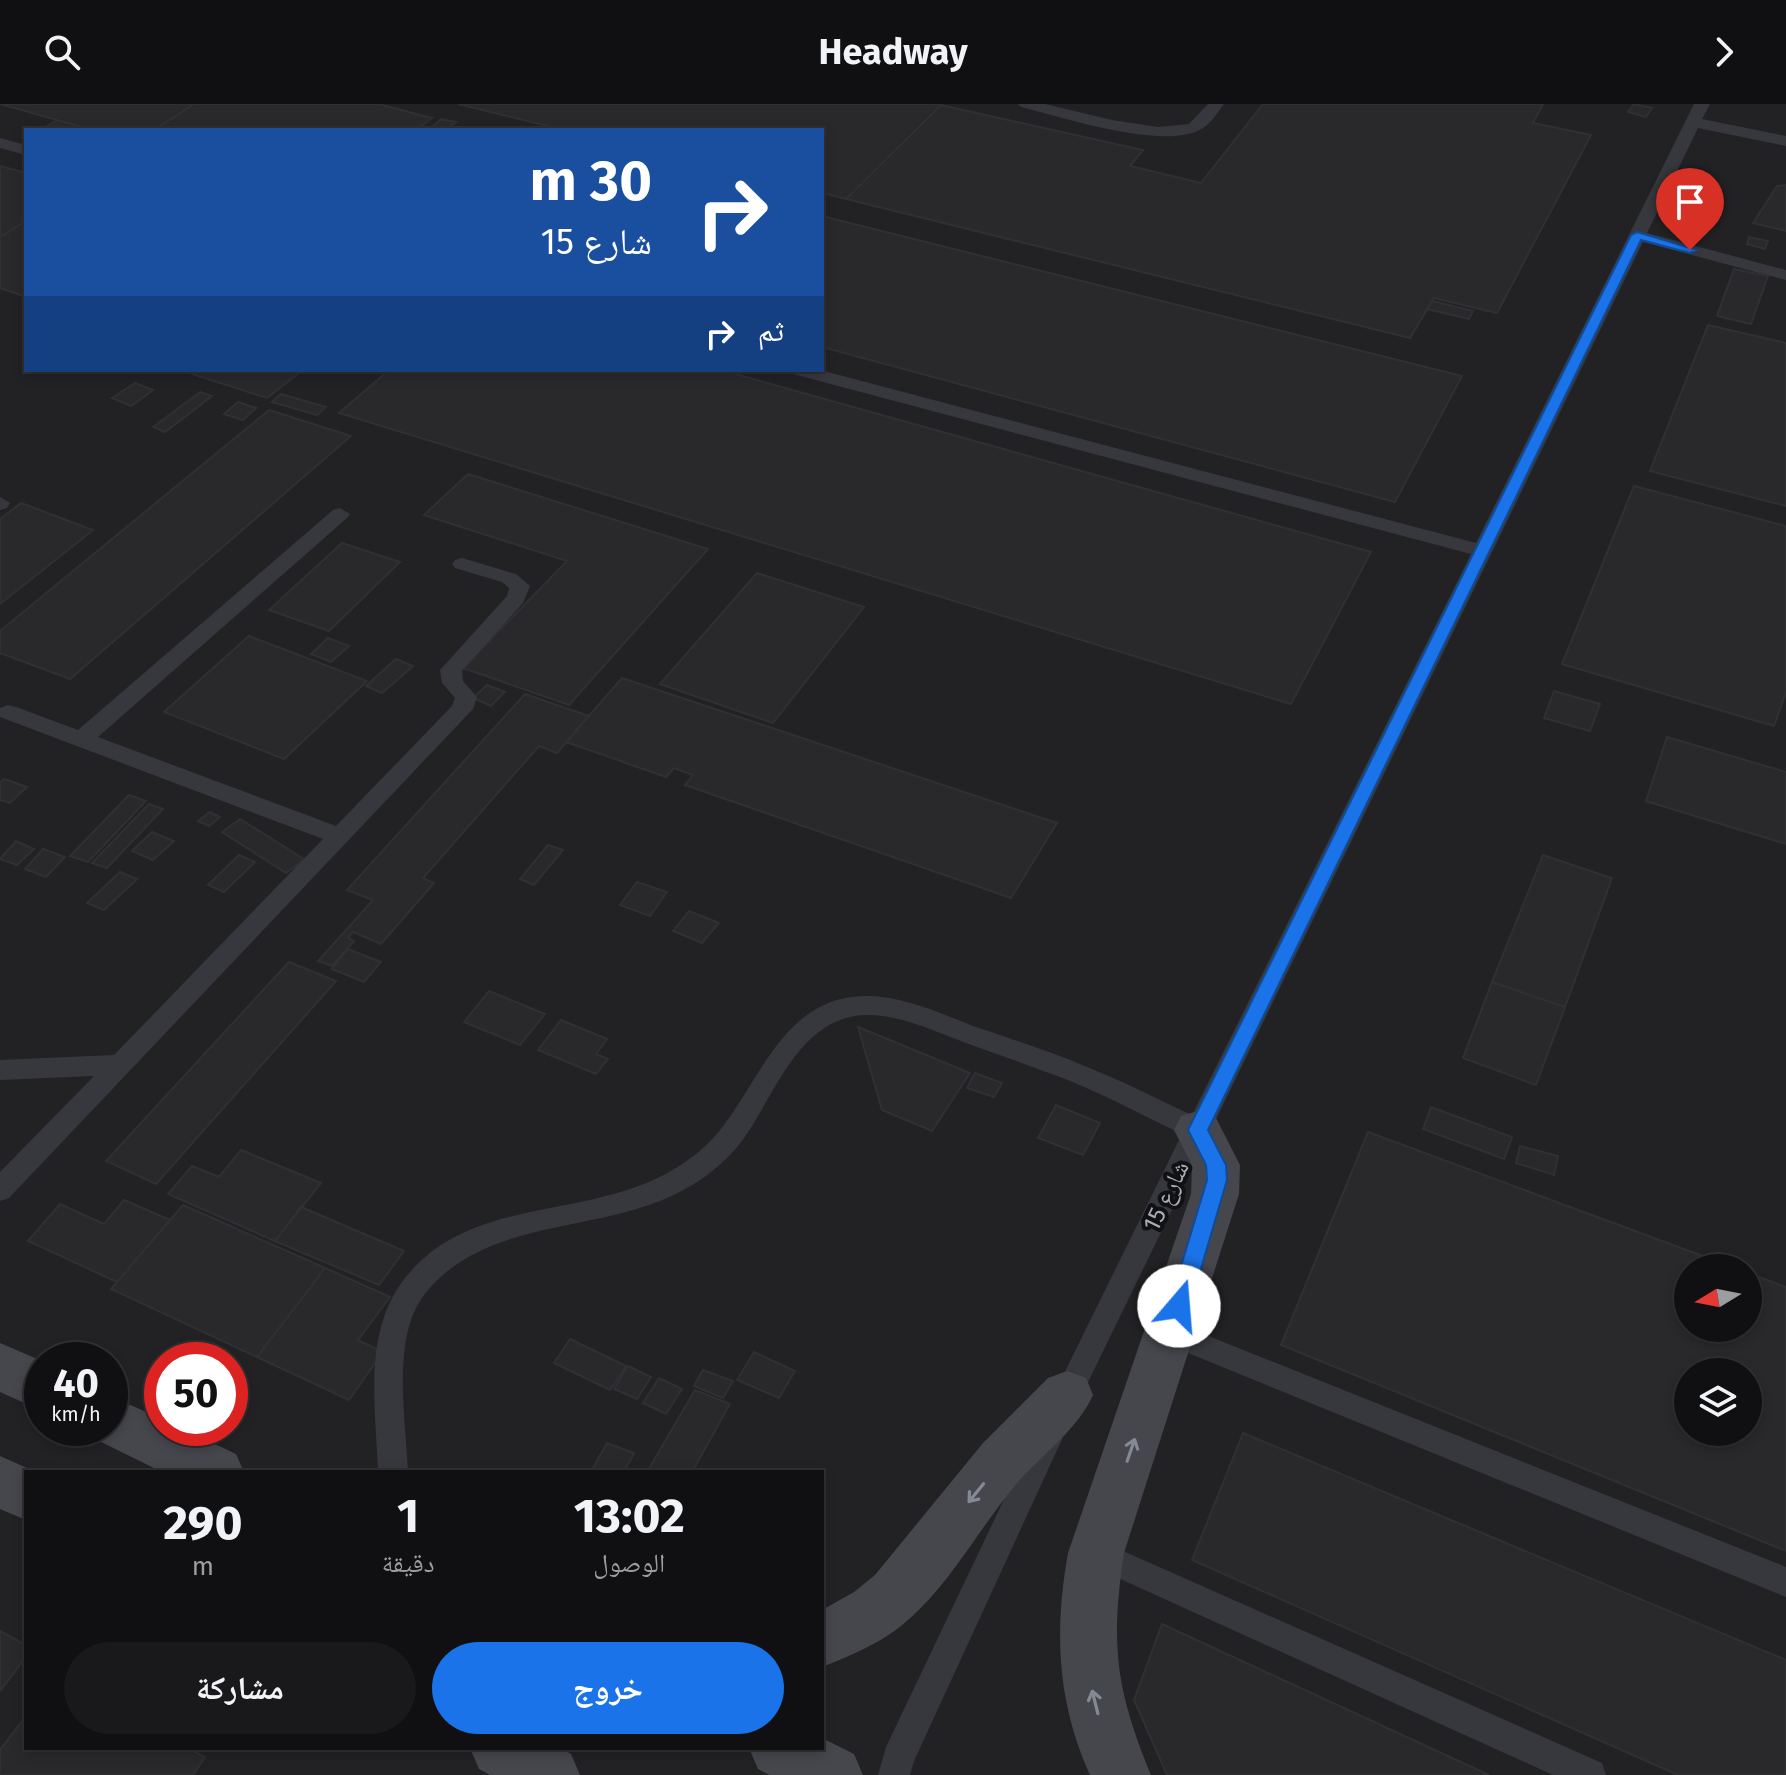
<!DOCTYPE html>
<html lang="ar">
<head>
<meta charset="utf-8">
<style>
  :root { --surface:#101012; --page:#19191b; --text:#f1f3f6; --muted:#9c9d9f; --line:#303032; --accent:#1a73e8 }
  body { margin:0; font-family:"Fira Sans","Noto Naskh Arabic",sans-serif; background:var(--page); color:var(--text); direction:rtl; height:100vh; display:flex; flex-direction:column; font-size:30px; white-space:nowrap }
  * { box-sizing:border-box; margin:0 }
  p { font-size:26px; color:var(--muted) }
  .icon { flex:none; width:44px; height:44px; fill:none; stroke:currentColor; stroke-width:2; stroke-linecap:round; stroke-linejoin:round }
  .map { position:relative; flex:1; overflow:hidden; direction:ltr }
  .drawer { position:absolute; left:24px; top:1366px; width:800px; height:280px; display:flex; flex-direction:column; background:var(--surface); border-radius:0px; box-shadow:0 4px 12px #0003,0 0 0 2px var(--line); direction:rtl }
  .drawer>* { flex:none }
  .banner { position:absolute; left:24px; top:24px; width:800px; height:244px; border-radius:0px; box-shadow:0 4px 12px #0003,0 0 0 2px var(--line); direction:rtl; background:#1a4fa0; color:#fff; overflow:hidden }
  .needle { width:52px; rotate:260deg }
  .fabs { position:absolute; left:1674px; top:1150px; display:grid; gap:16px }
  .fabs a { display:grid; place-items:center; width:88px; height:88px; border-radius:50%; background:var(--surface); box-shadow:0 4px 12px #0003,0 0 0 2px var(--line); font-size:40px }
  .speed { position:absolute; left:24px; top:1238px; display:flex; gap:16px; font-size:40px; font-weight:700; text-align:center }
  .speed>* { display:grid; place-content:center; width:104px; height:104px; border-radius:50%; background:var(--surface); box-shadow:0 4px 12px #0003,0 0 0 2px var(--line); line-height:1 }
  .speed small { font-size:20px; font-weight:400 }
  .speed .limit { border:12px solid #d22; background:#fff; color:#111 }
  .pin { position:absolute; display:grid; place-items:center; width:68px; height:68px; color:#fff; margin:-82px -34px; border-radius:50% 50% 50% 0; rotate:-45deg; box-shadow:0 0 8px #0007 }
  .pin .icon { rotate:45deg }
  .me { position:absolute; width:88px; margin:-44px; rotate:18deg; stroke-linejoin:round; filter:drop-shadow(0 0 6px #0008) }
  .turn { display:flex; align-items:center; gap:28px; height:168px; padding:0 40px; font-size:36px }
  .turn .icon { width:104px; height:104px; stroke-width:2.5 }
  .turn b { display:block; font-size:56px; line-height:68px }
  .then { display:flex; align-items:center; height:76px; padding:0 40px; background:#0003; gap:16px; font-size:30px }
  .eta { display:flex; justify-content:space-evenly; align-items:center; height:136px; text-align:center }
  .eta b { font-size:48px; font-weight:700; line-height:56px }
  .primary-button { display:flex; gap:16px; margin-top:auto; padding:16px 40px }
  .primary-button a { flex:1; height:92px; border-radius:48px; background:var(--accent); color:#fff; font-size:32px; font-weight:700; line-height:92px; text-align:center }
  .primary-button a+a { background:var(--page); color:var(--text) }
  header { display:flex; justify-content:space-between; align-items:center; height:104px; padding:0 40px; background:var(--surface); font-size:36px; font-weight:700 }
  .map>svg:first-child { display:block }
  .built { fill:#222225; fill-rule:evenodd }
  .building { fill:#29292c; stroke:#303034; stroke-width:2; fill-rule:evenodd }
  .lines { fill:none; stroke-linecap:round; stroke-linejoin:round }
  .lane { fill:#37383d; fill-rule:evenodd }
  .secondary { fill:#45474d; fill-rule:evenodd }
  .oneway { stroke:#858993 }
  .route { fill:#1a73e8; stroke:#114b97; stroke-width:2 }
  .labels { text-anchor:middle; stroke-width:8; stroke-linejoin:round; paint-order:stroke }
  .street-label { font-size:24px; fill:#a8adb8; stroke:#111113 }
</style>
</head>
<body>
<header><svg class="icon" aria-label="forward" viewBox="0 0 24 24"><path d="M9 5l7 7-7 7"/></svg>Headway<svg class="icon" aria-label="search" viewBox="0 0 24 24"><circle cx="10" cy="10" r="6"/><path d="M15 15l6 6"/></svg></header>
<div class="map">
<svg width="1786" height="1671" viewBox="0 0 1786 1671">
  <rect width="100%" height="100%" fill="#161618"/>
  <path class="built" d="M 0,0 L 1786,0 L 1786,1671 L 0,1671 ZM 26,26 L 822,26 L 822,266 L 26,266 ZM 1688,1164 L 1748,1164 L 1748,1224 L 1688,1224 ZM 42,1256 L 110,1256 L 110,1324 L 42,1324 ZM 162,1256 L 230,1256 L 230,1324 L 162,1324 ZM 1688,1268 L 1748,1268 L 1748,1328 L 1688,1328 ZM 26,1368 L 822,1368 L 822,1644 L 26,1644 Z"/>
  <path class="building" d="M 0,0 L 194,0 L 154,26 L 93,26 Z
    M 194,0 L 378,0 L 432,14 L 416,26 L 154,26 Z
    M 458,0 L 938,0 L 941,1 L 846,95 L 822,89 L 822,26 L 564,26 Z
    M 1263,0 L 1543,0 L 1533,19 L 1591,31 L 1497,209 L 1434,194 L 1410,234 L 846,95 L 941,1 L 1143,46 L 1130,62 L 1201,79 Z
    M 1634,0 L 1652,4 L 1646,13 L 1628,8 Z
    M 441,15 L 456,18 L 446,26 L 430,25 Z
    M 57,16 L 93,26 L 41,26 Z
    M 0,62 L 26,69 L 26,117 L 0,133 Z
    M 1786,81 L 1786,127 L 1753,119 L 1777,82 Z
    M 822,112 L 1462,272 L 1395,398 L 822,243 Z
    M 26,117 L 26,193 L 0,184 L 0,133 Z
    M 1749,133 L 1768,137 L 1765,145 L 1747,140 Z
    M 1734,165 L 1768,172 L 1751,220 L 1717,212 Z
    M 1432,197 L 1473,207 L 1469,215 L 1427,205 Z
    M 1708,221 L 1786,239 L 1786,402 L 1650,367 Z
    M 180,266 L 303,266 L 267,294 Z
    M 389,266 L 721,266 L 1371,448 L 1291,600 L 339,309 Z
    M 135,279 L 153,286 L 131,302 L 112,294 Z
    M 200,288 L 212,292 L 165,328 L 153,323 Z
    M 281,290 L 326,303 L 317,311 L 272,298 Z
    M 238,298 L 256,304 L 243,316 L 224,310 Z
    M 269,306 L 351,332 L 70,575 L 0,549 L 0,527 Z
    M 468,370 L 708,445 L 569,601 L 463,564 L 567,457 L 424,411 Z
    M 1634,382 L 1786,422 L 1786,588 L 1774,622 L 1562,560 Z
    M 21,399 L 93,426 L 0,500 L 0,415 Z
    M 342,439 L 400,458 L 329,527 L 269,506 Z
    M 757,469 L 864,503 L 773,619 L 660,580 Z
    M 249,532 L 367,577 L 284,655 L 164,608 Z
    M 328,534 L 349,542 L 331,558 L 311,550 Z
    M 396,555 L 413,562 L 382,589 L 366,582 Z
    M 622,574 L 1057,719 L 1011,794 L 685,681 L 693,671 L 674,664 L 666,673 L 566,638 Z
    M 487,581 L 505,588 L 491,602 L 473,594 Z
    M 1554,587 L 1600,600 L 1590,627 L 1544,614 Z
    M 525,590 L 589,612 L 557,649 L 539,642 L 423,774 L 434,779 L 381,840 L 353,828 L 348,834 L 354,837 L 332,862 L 318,857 L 373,796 L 347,786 Z
    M 1667,633 L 1786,668 L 1786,740 L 1646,697 Z
    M 4,675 L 27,683 L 10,699 L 0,696 L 0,679 Z
    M 129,691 L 146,697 L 88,758 L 70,752 Z
    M 149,700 L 163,705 L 107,764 L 92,759 Z
    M 210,708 L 220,713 L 209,722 L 198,717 Z
    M 240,715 L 304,755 L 286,769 L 222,728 Z
    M 152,728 L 174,737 L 153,756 L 132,747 Z
    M 16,737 L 34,745 L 17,761 L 0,755 Z
    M 548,741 L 563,746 L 534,781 L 520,775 Z
    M 43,745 L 65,753 L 46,773 L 25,765 Z
    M 239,751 L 255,758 L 224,788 L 208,781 Z
    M 1543,751 L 1612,774 L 1565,903 L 1492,878 Z
    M 120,768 L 137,775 L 104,806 L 87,799 Z
    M 637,778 L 667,788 L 650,812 L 620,801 Z
    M 689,807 L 719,819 L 702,839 L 673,827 Z
    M 348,845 L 381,858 L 364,878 L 332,865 Z
    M 289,858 L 336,877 L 156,1080 L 106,1057 Z
    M 1492,878 L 1565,903 L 1536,981 L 1463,954 Z
    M 489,887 L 545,910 L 520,941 L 464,918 Z
    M 561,916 L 607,935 L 596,950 L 608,955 L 596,970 L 538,946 Z
    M 858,923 L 970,969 L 932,1027 L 882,1006 Z
    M 975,969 L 1002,979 L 994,993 L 967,984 Z
    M 1056,1001 L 1100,1019 L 1083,1051 L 1038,1034 Z
    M 1431,1003 L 1512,1033 L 1504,1055 L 1423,1025 Z
    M 1368,1028 L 1735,1164 L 1688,1164 L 1688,1224 L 1748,1224 L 1748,1169 L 1786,1183 L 1786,1447 L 1281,1241 ZM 1688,1268 L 1748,1268 L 1748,1328 L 1688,1328 Z
    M 1520,1042 L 1558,1052 L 1554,1071 L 1516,1059 Z
    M 241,1046 L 321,1079 L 275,1137 L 168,1090 L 192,1062 L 219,1073 Z
    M 124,1096 L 170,1116 L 117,1178 L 28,1137 L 60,1100 L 104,1120 Z
    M 183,1101 L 325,1164 L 257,1253 L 111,1185 Z
    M 301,1103 L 404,1147 L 379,1181 L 275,1137 Z
    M 325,1164 L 390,1193 L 358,1236 L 383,1248 L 349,1296 L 257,1253 Z
    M 570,1235 L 626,1262 L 610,1286 L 554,1259 Z
    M 754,1248 L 795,1267 L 779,1294 L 737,1276 Z
    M 628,1262 L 651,1273 L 637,1295 L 614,1285 Z
    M 703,1266 L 733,1277 L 723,1294 L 694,1282 Z
    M 659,1274 L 682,1285 L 666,1310 L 643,1299 Z
    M 695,1286 L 730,1300 L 692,1368 L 647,1368 Z
    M 1243,1329 L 1786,1556 L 1786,1671 L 1678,1671 L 1192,1456 Z
    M 607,1339 L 634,1349 L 624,1368 L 602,1368 L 593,1364 Z
    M 1162,1520 L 1489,1671 L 1167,1671 L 1134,1596 Z
    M 0,1527 L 26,1541 L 26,1553 L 0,1587 Z
    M 26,1612 L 26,1644 L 188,1644 L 205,1653 L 193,1671 L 0,1671 L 0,1646 Z"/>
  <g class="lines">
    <path class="lane" d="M 1018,0 L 1045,0 L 1112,16 L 1158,23 L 1189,20 L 1208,0 L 1224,0 C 1218,8 1212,18 1203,24 C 1167,48 1062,13 1021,3 Z
      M 1694,0 L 1710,0 L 1702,15 L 1786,32 L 1786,42 L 1698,24 L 1647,129 L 1786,166 L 1786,176 L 1643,138 L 1074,1307 L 1064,1311 L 1054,1307 L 1050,1298 L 1182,1030 C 1144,1012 1107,992 1068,976 C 1034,963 999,951 966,939 C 934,927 901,911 867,911 C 799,912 776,990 742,1037 C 729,1054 711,1070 692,1081 C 609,1133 489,1108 424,1191 C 391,1234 406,1317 408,1368 L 378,1368 C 376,1305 362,1228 405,1174 C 471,1090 590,1117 674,1065 C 693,1054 711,1039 724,1021 C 764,967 789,890 869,892 C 905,893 940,909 973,922 C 1011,935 1050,947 1087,963 C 1123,977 1157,995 1192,1011 L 1471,450 L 793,270 L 790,266 L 820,266 L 1476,439 Z
      M 0,34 L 26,41 L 26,51 L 0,44 Z
      M 0,393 L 10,399 L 7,404 L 0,406 Z
      M 340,404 L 350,410 L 347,414 L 98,633 L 336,722 L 452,602 L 455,594 L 442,579 L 440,566 L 507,492 L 509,484 L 502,478 L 455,464 L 452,460 L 455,456 L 462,454 L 516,470 L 530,482 L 523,499 L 462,567 L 463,577 L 477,593 L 473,605 L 9,1094 L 0,1097 L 0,1068 L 94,972 L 0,976 L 0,956 L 114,951 L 323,735 L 0,613 L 0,604 L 8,601 L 16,603 L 78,626 L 333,406 Z
      M 1171,1217 L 1786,1463 L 1786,1493 L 1161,1238 L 1157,1229 L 1161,1220 Z
      M 1049,1318 L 1059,1322 L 1064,1331 L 914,1657 L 910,1671 L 878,1671 L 886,1643 L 1039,1322 Z
      M 1096,1435 L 1602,1659 L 1606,1671 L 1553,1671 L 1085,1459 L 1081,1449 L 1085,1439 Z"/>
    <path class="secondary" d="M 1198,1007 L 1215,1012 L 1240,1061 L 1239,1090 L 1124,1449 C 1110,1541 1116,1586 1151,1671 L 1090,1671 C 1057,1598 1054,1527 1068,1449 L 1191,1090 L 1192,1061 L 1174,1026 L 1181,1012 Z
      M 0,1239 L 42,1257 L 42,1307 L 0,1288 Z
      M 1067,1267 L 1086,1274 L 1093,1291 C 1078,1325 1043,1350 1018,1378 C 976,1427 946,1490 893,1528 C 871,1543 847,1553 822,1563 L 822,1506 L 854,1488 L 875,1471 L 983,1339 L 1048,1274 Z
      M 110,1292 L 162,1315 L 162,1324 L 181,1324 L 236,1350 L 244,1368 L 162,1368 L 91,1333 L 87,1324 L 110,1324 Z
      M 0,1352 L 36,1368 L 26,1368 L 26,1416 L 0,1405 Z
      M 822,1634 L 854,1650 L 863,1671 L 769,1671 L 758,1665 L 749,1644 L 822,1644 Z
      M 470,1644 L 561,1644 L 571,1650 L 580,1671 L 490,1671 L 479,1665 Z"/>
  </g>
  <defs><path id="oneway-shaft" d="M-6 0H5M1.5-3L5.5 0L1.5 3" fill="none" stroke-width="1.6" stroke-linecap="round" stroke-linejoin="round" transform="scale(2)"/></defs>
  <g class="oneway">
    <use href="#oneway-shaft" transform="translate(1131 1346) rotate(-71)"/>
    <use href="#oneway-shaft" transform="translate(976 1389) rotate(129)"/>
    <use href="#oneway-shaft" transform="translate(1095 1598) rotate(-104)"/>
  </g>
  <path class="route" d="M 1637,128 L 1697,146 L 1690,149 L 1641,136 L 1208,1026 L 1226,1061 L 1227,1076 L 1190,1202 L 1187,1208 L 1179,1211 L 1172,1208 L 1169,1202 L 1207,1076 L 1206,1061 L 1188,1026 L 1631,131 Z"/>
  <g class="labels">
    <g class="street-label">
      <text transform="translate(1166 1092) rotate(-64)" y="8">شارع 15</text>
    </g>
  </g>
</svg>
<div class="fabs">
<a><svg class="needle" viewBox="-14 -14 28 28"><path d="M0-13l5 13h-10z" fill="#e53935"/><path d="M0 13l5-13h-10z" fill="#9c9d9f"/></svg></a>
<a><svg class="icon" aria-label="layers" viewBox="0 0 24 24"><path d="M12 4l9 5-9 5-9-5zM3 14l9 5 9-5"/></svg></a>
</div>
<div class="speed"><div>40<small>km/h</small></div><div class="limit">50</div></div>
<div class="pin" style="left:1690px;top:146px;background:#d93025"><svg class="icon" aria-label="arrive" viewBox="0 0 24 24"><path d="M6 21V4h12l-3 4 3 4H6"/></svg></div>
<svg class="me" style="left:1179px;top:1202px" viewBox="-20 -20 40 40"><circle r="19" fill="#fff"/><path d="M0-13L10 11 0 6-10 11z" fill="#1a73e8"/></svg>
<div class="banner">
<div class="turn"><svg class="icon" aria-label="right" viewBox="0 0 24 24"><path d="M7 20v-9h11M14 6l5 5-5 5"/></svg><div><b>30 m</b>شارع 15</div></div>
<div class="then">ثم<svg class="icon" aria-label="right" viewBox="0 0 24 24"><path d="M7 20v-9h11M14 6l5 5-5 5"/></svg></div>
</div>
<section class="drawer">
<div class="eta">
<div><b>13:02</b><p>الوصول</p></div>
<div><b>1</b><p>دقيقة</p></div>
<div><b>290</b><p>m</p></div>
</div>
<div class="primary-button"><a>خروج</a><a>مشاركة</a></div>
</section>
</div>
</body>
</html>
